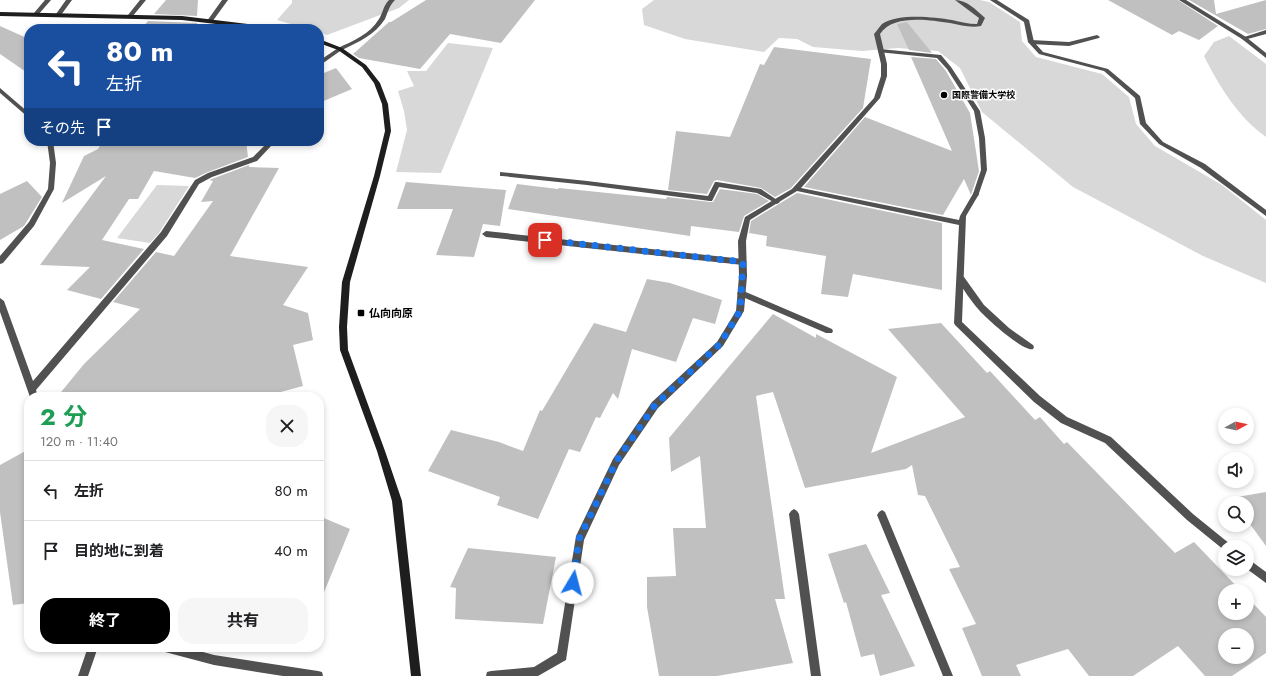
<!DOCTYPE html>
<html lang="ja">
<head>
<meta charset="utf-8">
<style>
  :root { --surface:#fff; --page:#f6f6f6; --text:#202124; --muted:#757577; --line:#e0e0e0; --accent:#000 }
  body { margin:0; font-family:Jost,"Noto Sans JP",sans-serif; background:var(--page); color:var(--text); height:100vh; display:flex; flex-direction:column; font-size:15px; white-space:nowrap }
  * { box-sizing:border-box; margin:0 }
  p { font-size:13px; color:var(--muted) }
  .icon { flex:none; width:22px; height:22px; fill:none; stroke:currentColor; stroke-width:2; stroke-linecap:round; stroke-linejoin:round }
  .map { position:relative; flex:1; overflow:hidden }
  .sheet { position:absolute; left:24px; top:392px; width:300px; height:260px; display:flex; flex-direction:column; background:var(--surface); border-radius:16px; box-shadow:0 2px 6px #0003 }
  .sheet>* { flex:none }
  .hud { position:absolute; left:24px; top:24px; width:300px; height:122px; border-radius:16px; box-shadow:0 2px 6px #0003; background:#1a4fa0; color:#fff; overflow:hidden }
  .needle { width:26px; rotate:82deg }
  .fabs { position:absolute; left:1218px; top:408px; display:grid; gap:8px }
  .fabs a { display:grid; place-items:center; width:36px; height:36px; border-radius:50%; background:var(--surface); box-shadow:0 2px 6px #0003; font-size:20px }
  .pin { position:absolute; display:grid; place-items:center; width:34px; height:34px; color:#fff; margin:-17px; border-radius:8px; box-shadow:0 2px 6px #0006 }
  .me { position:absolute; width:44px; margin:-22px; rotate:8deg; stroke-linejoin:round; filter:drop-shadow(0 0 3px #0008) }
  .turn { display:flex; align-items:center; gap:14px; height:84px; padding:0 16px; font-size:18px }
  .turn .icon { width:52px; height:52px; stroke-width:2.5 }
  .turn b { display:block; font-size:28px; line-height:34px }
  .then { display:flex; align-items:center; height:38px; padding:0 16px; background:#0003; gap:8px; font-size:15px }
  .round { display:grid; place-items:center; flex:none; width:42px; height:42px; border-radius:16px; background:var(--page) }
  .headline { display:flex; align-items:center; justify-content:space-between; height:68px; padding:0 16px }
  h1 { font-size:24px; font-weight:700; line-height:30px; color:#1e9e55 }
  .button { display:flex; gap:8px; margin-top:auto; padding:8px 16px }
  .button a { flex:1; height:46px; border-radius:16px; background:var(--accent); color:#fff; font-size:16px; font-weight:700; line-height:46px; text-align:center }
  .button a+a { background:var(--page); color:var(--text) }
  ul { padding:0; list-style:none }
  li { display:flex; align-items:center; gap:12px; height:60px; padding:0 16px; border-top:1px solid var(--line) }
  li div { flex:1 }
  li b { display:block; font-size:15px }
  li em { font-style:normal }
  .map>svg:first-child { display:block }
  .green { fill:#d8d8d8 }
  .building { fill:#c0c0c0; fill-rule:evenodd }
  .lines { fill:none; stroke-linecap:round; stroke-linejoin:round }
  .lane { fill:#515151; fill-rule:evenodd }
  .street { fill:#515151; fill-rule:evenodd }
  .secondary { fill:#1e1e1e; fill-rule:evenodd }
  .route { stroke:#1a73e8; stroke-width:7; stroke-dasharray:0 12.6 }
  .poi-dot { fill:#000; stroke:#fff; stroke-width:1.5 }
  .labels { text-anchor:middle; stroke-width:3; stroke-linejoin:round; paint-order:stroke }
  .far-poi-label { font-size:9px; font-weight:bold; fill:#000; stroke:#fff; text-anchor:start }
  .poi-label { font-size:11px; font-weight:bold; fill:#000; stroke:#fff; text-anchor:start }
</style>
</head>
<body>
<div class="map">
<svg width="1266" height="676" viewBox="0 0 1266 676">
  <rect width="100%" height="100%" fill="#fff"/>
  <path class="green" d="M 292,0 L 409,0 L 399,8 L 327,35 L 319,32 L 319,29 L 308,29 L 277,20 L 292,3 Z
    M 654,0 L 980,0 L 989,2 L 1020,22 L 1022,41 L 1036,57 L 1102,74 L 1129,97 L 1136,124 L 1155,146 L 1222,185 L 1266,220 L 1266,283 L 1203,256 L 1073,187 L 982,112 L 960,68 L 938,51 L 898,48 L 862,51 L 813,47 L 797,39 L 779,38 L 764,52 L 685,39 L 644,25 L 642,9 Z
    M 1229,36 L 1266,64 L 1266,137 C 1238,117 1219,86 1204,56 L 1214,42 Z
    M 448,43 L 493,48 L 441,173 L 396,172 L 407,130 L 404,111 L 398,91 L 414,86 L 407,71 L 426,71 Z
    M 157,185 L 189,186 L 159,233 L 150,243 L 117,238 Z"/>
  <path class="building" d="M 166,0 L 198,0 L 197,16 L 154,14 Z
    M 426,0 L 535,0 L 501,43 L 450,34 L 420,69 L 359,58 L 353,54 L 389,22 L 391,22 Z
    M 1108,0 L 1178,0 L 1218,26 L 1199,40 L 1179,31 L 1172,35 Z
    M 1189,0 L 1214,0 L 1216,14 L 1266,0 L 1266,29 L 1248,34 Z
    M 148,21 L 197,23 L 197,29 L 141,29 Z
    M 907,22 L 932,53 L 909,50 L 897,24 Z
    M 0,26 L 29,39 L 29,74 L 0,54 Z
    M 774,47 L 871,59 L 863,108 L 791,188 L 775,197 L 761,188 L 717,180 L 714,181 L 707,194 L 668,190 L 676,131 L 730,137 L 760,64 L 764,65 Z
    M 911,57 L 936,59 L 946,71 L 970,113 L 979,171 L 971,195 L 964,179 L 943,215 L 804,187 L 865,117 L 952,151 Z
    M 336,68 L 352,89 L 319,103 L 319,75 Z
    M 122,141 L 246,141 L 248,157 L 208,172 L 195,178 L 154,171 L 138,199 L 129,199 L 102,240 L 144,249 L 101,299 L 67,290 L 90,267 L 40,265 L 106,176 L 62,203 L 84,156 L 98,149 L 101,144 Z
    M 249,165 L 249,167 L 279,168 L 230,256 L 308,267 L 283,305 L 308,313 L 313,340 L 293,345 L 303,386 L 262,397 L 57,397 L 84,364 L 140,309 L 113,302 L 156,252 L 174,256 L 213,201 L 201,202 L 213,181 L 209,180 Z
    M 27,181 L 42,197 L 24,226 L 0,240 L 0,194 Z
    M 406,182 L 506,190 L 500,226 L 483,224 L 474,257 L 436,255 L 453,209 L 397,209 Z
    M 517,184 L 558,189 L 559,188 L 666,199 L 667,197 L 710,202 L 713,202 L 720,189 L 757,194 L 769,201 L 744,216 L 739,232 L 691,226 L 690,236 L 508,209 Z
    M 797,193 L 942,223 L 942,290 L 853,274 L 848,297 L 821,294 L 826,256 L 766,246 L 767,236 L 749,233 L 751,221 Z
    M 647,279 L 670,283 L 722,300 L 715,324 L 693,318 L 676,362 L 632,349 L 618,399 L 613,393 L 600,418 L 596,417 L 580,452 L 569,449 L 538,519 L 497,505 L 500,497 L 428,471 L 451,430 L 499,442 L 523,451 L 540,410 L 542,411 L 594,323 L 626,332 Z
    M 773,314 L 816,338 L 816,334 L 897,377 L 871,453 L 965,417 L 888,329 L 941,323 L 987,373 L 990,371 L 1035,420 L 1040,417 L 1064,444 L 1067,442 L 1175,553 L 1194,542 L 1241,591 L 1225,591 L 1225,613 L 1247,613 L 1247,597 L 1266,617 L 1266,653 L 1232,676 L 1205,676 L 1178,646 L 1133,676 L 1089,676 L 1068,649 L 1016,665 L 1021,676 L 982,676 L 962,628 L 976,624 L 949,569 L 960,567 L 925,496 L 918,495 L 912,465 L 906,469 L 805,488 L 773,392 L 756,396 L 785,599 L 775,599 L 793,663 L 717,676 L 659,676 L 647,607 L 647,577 L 676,576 L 673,528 L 706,528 L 700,456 L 671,472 L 669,438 ZM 1225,635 L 1247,635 L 1247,657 L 1225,657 Z
    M 29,449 L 29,603 L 13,605 L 0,512 L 0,465 Z
    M 1266,492 L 1266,546 L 1247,520 L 1247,503 L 1235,503 L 1231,498 Z
    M 319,516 L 350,529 L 320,602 L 319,602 Z
    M 866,544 L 890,593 L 881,595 L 915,666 L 880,676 L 874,654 L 861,657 L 846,602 L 844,603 L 828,554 Z
    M 468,548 L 556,557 L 543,624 L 455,619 L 456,588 L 450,587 Z"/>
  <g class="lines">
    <path class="lane" d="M 45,0 L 51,0 L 38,15 L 34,15 L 34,13 Z
      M 66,0 L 72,0 L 61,15 L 57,15 L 56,14 Z
      M 389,0 L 395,0 C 389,6 388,12 385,19 C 375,35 358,42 342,50 L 338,50 L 338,48 C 353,41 370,34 379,19 C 383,13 383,6 389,0 Z
      M 1266,30 L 1266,34 L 1244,40 L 1241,38 Z
      M 1097,35 L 1100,37 L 1099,38 L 1069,46 L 1031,44 L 1028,42 L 1031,40 L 1069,42 Z
      M 880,49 L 941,55 L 951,67 L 980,111 L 985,138 L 987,170 L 978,196 L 974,196 L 973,194 L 981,170 L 979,138 L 974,111 L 947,69 L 937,58 L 878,52 L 878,50 Z
      M 500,172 L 587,181 L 708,196 L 715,182 L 717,182 L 761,189 L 780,202 L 777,204 L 757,193 L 719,187 L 712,201 L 710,201 L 587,185 L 502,176 L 500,176 Z
      M 486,231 L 743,259 L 747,262 L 743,265 L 486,237 L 482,234 Z
      M 961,276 L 964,277 L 984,305 L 1009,328 L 1033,345 L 1034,347 L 1033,349 C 1023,352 986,318 979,310 C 971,301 963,289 957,279 Z
      M 741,290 L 832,329 L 833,331 L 832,333 L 826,333 L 738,295 L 737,293 Z
      M 882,510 L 885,512 L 953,676 L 943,676 L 877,515 L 879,512 Z"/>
    <path class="street" d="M 140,0 L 146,0 L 132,17 L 128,17 L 128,15 Z
      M 222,0 L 228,0 L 212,22 L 208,22 L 207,21 Z
      M 955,0 C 967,0 976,10 984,17 L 985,18 L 981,26 C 970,28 961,25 950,23 C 929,20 893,14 880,34 L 887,64 L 887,76 L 880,98 L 801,188 L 959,220 L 960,216 L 974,192 L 978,192 L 979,194 L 966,216 L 962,322 L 1040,396 L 1067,417 L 1111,437 L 1193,514 L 1230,544 L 1232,547 L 1225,547 L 1225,551 L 1224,550 L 1187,520 L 1105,443 L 1061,423 L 1034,402 L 955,325 L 954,323 L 959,225 L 797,191 L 750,220 L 746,241 L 747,276 L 744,311 L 723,346 L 658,408 L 619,465 L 584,540 L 566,660 L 538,676 L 486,676 L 487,672 L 491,671 L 534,667 L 557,653 L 576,536 L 613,459 L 652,402 L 717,342 L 736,311 L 739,276 L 738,241 L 745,217 L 792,189 L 874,98 L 881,76 L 881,64 L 874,34 C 877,31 879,27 882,24 C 899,13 933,17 952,20 C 961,22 968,24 977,24 L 979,18 Z
      M 990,0 L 997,0 L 1029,20 L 1034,42 L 1043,52 L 1108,69 L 1140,96 L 1146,123 L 1163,142 L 1205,164 L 1266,210 L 1266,216 L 1201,168 L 1159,144 L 1140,124 L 1135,98 L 1104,71 L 1039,54 L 1028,42 L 1024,22 Z
      M 1179,0 L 1186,0 L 1246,37 L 1266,53 L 1266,58 L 1242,39 Z
      M 338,48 L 343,49 L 319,66 L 319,61 Z
      M 0,88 L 29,113 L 29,118 L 0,93 Z
      M 47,141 L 53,141 L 56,163 L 54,189 L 34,226 L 3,263 L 0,264 L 0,256 L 29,222 L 48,189 L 50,163 Z
      M 267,141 L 273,141 L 271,146 L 257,161 L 212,177 L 199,184 L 167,236 L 36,390 L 38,397 L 30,397 L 0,312 L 0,298 L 4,301 L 33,381 L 161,232 L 195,180 L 208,173 L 253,157 L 266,144 Z
      M 794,509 L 797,511 L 799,514 L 821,676 L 811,676 L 789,514 L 791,511 Z
      M 1247,558 L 1266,572 L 1266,583 L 1247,569 Z
      M 88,647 L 98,647 L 88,676 L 78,676 Z
      M 160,647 L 185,647 L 214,655 L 318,671 L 322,672 L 323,676 L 283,676 L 214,665 L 165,652 L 161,651 Z"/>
    <path class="secondary" d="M 0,12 L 182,16 L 272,27 L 275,29 L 259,29 L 182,20 L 0,16 Z
      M 319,39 L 342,48 L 366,65 L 380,83 L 388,104 L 391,131 L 380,176 L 350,282 L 347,327 L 348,350 L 385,451 L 402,501 L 421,676 L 411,676 L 392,501 L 377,451 L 340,350 L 339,327 L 342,282 L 374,176 L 385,131 L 382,104 L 374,83 L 362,67 L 338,50 L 319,43 Z"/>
  </g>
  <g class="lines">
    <path class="route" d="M 545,240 L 743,262 L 740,311 L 720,344 L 655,405 L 616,462 L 579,539 L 573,583"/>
  </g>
  <g class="poi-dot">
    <circle cx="944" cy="95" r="4"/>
    <rect x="357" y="309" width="8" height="8" rx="2"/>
  </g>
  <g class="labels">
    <g class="far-poi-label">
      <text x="952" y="98">国際警備大学校</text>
    </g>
    <g class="poi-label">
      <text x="369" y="317">仏向向原</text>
    </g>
  </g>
</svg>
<div class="fabs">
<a><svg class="needle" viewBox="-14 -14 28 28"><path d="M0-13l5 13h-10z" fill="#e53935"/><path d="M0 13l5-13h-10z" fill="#757577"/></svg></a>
<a><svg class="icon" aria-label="sound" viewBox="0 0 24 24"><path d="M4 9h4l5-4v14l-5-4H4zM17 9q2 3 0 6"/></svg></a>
<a><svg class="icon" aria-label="search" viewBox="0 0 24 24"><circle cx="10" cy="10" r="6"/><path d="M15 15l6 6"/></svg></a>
<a><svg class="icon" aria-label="layers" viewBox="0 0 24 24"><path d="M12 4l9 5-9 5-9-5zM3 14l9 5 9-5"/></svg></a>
<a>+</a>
<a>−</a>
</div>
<div class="pin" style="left:545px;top:240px;background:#d93025"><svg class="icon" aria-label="arrive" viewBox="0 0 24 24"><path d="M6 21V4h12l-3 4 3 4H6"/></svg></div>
<svg class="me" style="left:573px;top:583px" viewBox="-20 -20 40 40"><circle r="19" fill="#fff"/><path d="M0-13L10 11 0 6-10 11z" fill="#1a73e8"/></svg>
<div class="hud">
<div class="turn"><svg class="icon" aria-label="left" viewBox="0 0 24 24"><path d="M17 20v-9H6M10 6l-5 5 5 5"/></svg><div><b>80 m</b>左折</div></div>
<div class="then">その先<svg class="icon" aria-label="arrive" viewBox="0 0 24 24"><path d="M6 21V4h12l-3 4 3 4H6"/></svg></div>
</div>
<section class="sheet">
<div class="headline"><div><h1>2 分</h1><p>120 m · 11:40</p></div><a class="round"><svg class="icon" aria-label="close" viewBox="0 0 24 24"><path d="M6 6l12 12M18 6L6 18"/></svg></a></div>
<ul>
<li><svg class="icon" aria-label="left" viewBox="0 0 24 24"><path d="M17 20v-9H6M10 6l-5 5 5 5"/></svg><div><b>左折</b></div><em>80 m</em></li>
<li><svg class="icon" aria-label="arrive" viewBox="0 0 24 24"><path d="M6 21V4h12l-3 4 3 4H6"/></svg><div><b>目的地に到着</b></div><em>40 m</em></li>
</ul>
<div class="button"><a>終了</a><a>共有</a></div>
</section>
</div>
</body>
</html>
